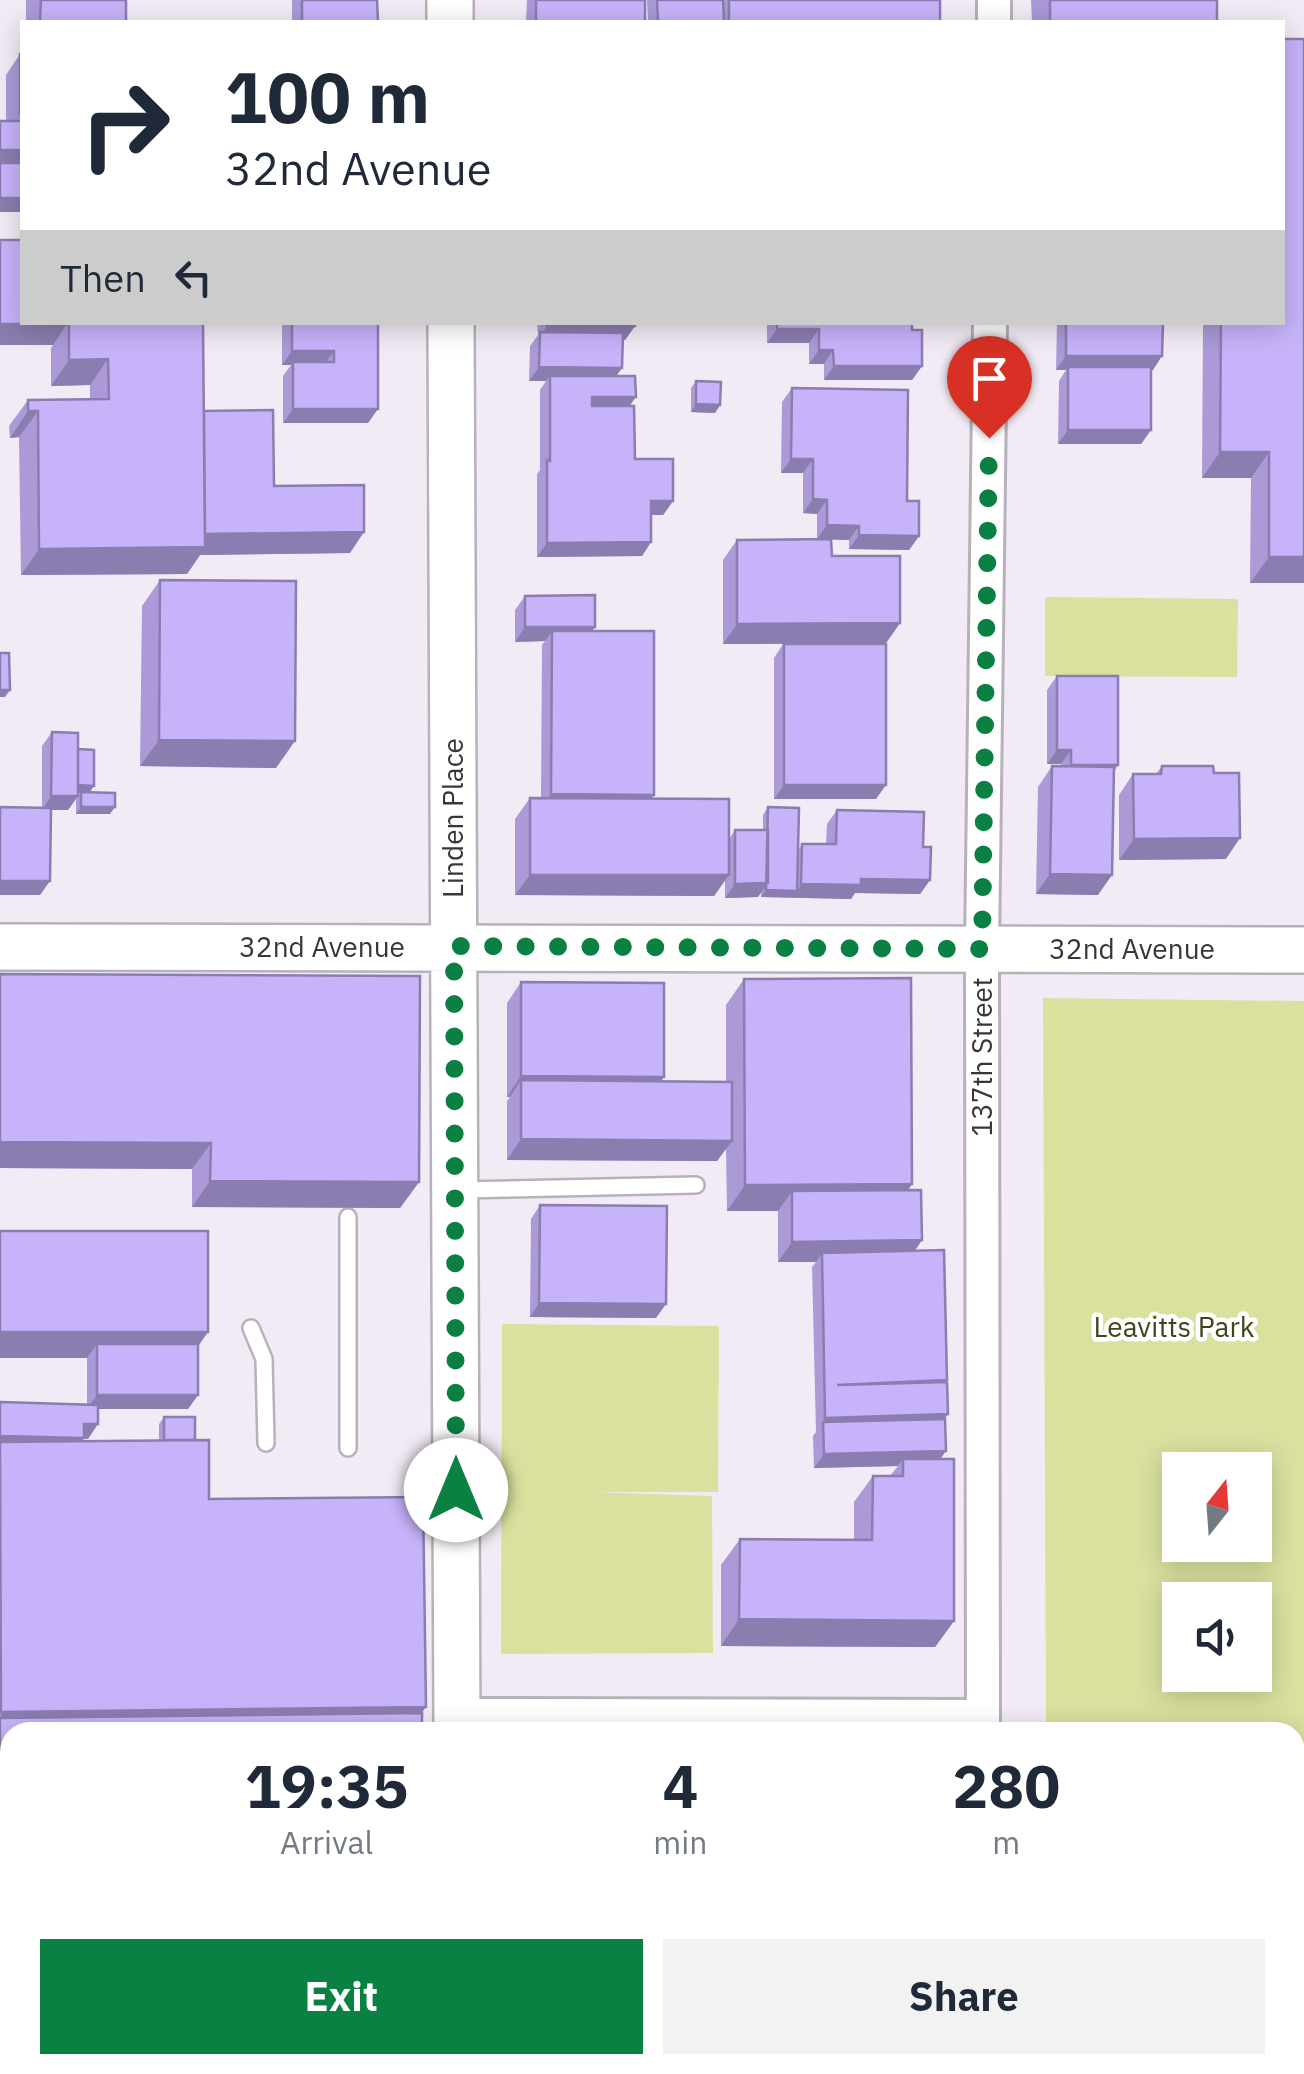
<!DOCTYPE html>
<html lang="en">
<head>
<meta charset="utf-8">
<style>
  :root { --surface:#fff; --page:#f2f2f3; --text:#1f2937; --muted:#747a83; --accent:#0b8043 }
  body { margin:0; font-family:"IBM Plex Sans",sans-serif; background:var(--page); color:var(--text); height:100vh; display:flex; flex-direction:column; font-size:38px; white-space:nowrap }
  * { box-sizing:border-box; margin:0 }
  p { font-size:32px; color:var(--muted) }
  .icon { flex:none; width:55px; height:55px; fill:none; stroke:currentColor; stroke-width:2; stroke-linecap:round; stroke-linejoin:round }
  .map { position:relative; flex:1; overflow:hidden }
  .details { position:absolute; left:0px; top:1722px; width:1305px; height:352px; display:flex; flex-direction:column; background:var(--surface); border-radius:30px 30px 0 0; box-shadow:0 5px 25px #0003 }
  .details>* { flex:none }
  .hud { position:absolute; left:20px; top:20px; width:1265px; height:305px; border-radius:0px; box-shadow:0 5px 25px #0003; background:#fff; color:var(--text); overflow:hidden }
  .needle { width:65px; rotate:17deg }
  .tools { position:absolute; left:1162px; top:1452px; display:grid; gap:20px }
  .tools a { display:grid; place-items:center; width:110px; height:110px; border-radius:0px; background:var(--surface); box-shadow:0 5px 25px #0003; font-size:50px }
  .pin { position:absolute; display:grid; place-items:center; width:85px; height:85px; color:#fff; margin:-102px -42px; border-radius:50% 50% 50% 0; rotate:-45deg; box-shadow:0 0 10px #0007 }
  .pin .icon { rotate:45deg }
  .me { position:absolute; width:110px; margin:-55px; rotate:0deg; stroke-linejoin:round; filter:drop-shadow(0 0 8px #0008) }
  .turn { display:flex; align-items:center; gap:35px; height:210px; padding:0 40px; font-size:45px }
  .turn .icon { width:130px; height:130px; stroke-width:2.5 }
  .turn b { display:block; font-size:70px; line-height:85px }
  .then { display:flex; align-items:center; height:95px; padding:0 40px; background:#0003; gap:20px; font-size:38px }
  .eta { display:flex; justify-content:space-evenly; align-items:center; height:170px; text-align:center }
  .eta b { font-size:60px; font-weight:700; line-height:70px }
  .primary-button { display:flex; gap:20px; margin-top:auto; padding:20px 40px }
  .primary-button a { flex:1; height:115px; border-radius:0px; background:var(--accent); color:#fff; font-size:40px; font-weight:700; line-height:115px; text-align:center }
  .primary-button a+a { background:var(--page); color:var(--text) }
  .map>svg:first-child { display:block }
  .green { fill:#dae19f; fill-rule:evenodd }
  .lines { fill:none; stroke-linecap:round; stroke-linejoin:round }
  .lane-casing { stroke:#b8b0ba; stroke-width:20 }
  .street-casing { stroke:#b8b0ba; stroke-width:38 }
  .secondary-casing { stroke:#b8b0ba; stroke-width:50 }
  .path { stroke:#9a959c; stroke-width:6; stroke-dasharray:2.5 8; stroke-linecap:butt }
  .lane { stroke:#fff; stroke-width:15 }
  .street { stroke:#fff; stroke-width:32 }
  .secondary { stroke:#fff; stroke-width:45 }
  .wall { fill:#ab9ad7 }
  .shaded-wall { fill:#8b7daf }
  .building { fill:#c7b3fa; stroke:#8b7daf; stroke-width:2.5 }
  .route { stroke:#0b8043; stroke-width:18; stroke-dasharray:0 32.4 }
  .labels { text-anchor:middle; stroke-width:9; stroke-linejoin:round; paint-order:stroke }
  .street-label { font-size:28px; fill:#39363a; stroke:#fff }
  .park-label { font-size:28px; fill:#42451b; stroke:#fff }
</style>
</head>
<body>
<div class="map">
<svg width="1304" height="2074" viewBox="0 0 1304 2074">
  <rect width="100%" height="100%" fill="#f2ebf5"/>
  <path class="green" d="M 1045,597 L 1238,599 L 1237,677 L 1045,676 Z
    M 1043,998 L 1304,1001 L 1304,2074 L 1047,2074 L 1047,2065 L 1295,2065 L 1295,1732 L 1046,1732 ZM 1180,1470 L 1255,1470 L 1255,1545 L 1180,1545 ZM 1255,1600 L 1255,1675 L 1180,1675 L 1180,1600 Z
    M 502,1324 L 719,1326 L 718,1492 L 592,1492 L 712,1496 L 713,1653 L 501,1654 Z"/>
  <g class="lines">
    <g class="lane-casing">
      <path id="lane" d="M 459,1190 L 696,1185
        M 251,1328 L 264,1359 L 266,1443
        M 348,1448 L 348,1217"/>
    </g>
    <g class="street-casing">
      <path id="street" d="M 994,22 L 994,0
        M 457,1715 L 982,1716
        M 983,1732 L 982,949 L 990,322
        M 989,2065 L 989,2074"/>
    </g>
    <g class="secondary-casing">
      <path id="secondary" d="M 450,0 L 450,22
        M 451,322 L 457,1732
        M 0,947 L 1304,950
        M 458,2065 L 458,2074"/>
    </g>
    <path class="path" d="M 1295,1845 L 1304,1845
      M 697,2065 L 700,2074
      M 675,2074 L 676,2065
      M 784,2074 L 786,2065"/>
    <use href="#lane" class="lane"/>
    <use href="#street" class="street"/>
    <use href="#secondary" class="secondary"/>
  </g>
  <path class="wall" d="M 26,0 L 126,0 L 126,22 L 26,22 Z
    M 292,0 L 377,0 L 378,22 L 292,22 Z
    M 527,0 L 645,0 L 645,22 L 526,22 Z
    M 647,0 L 940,0 L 940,22 L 648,22 Z
    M 1031,0 L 1217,0 L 1217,22 L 1032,22 Z
    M 1304,39 L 1304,583 L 1250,583 L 1251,478 L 1202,478 L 1203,322 L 1282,322 Z
    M 20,54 L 22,212 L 6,121 L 6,75 Z
    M 0,240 L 203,322 L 204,411 L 274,486 L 350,553 L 200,555 L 187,574 L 21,575 L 19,437 L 10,438 L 9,426 L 28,400 L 90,399 L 90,385 L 51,386 L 51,348 L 53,345 L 0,345 Z
    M 282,322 L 378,322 L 368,423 L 283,423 L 283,376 L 291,365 L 282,365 Z
    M 537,322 L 635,322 L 635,326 L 625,340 L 622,340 L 617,376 L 629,406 L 635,459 L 673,501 L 663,515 L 651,515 L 651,542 L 642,556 L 537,557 L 537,474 L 540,470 L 540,390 L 546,381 L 529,381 L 530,346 L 538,335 Z
    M 767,322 L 912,322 L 912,330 L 922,366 L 912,380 L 824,380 L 824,364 L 809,364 L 809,343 L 767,343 Z
    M 1057,322 L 1163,322 L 1153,370 L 1151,370 L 1151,430 L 1141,444 L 1058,444 L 1059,381 L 1066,370 L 1056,370 Z
    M 696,381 L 720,405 L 715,413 L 691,412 L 691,388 Z
    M 792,388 L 907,501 L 919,536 L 909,550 L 849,549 L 849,540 L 817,539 L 817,514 L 803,513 L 803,473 L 781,473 L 782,402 Z
    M 737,540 L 832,556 L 900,623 L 886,643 L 876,799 L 774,799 L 774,658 L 783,644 L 723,644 L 723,560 Z
    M 160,580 L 276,768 L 140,766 L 142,606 Z
    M 525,596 L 595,627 L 592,631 L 654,795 L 651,798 L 729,839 L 735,830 L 763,830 L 763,815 L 768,807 L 798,851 L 802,844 L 826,844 L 827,824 L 837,810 L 923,847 L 930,880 L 920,894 L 855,893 L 851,899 L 761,897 L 761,892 L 758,897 L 725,898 L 725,880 L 714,896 L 515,895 L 515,819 L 530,798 L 541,798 L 542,645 L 545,641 L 515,642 L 515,610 Z
    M 1057,676 L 1118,765 L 1114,772 L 1098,895 L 1036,894 L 1038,787 L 1052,766 L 1061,767 L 1061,764 L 1047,764 L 1047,690 Z
    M 52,732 L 78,749 L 94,786 L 89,792 L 110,814 L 76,814 L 76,799 L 81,793 L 78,793 L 78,796 L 68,810 L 51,810 L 40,895 L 0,895 L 42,808 L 42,746 Z
    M 1162,766 L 1226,859 L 1119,860 L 1119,795 L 1133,774 L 1156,774 Z
    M 0,974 L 419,1182 L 400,1208 L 192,1207 L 192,1169 L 0,1168 Z
    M 744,979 L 912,1184 L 908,1190 L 922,1240 L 915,1251 L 947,1380 L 945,1382 L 945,1419 L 940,1459 L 954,1621 L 935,1647 L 721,1646 L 721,1565 L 740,1539 L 854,1540 L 854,1502 L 873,1476 L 890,1476 L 898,1466 L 814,1468 L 813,1436 L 816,1432 L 812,1267 L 816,1262 L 778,1262 L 778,1211 L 727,1211 L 726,1148 L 717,1161 L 507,1160 L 507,1101 L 510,1097 L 507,1097 L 507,1003 L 521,982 L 660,1081 L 726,1082 L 726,1005 Z
    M 540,1205 L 656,1318 L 530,1317 L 531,1219 Z
    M 0,1231 L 198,1347 L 198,1395 L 188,1409 L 98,1409 L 88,1439 L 84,1438 L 82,1441 L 159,1440 L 159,1424 L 164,1417 L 195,1417 L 10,1732 L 10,1857 L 0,1857 L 0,1402 L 87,1405 L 87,1358 L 0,1358 Z
    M 551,2065 L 637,2065 L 637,2074 L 551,2074 Z
    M 834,2065 L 926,2065 L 926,2074 L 833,2074 Z"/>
  <path class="shaded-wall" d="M 0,150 L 22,150 L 22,165 L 0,165 Z
    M 0,198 L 22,198 L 22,212 L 0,212 Z
    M 0,324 L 67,324 L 53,345 L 0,345 Z
    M 547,326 L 635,326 L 625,340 L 540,340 L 540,337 Z
    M 777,329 L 819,329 L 809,343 L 767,343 Z
    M 819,350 L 833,350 L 824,364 L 809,364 Z
    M 292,351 L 334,351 L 324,365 L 293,362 L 291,365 L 282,365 Z
    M 1066,356 L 1162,356 L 1153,370 L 1068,370 L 1068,367 L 1066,370 L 1056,370 Z
    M 108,359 L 90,385 L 51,386 L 69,360 Z
    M 834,366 L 922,366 L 912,380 L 824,380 Z
    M 539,367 L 622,368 L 612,382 L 550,376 L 546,381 L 529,381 Z
    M 592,397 L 636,397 L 626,411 L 582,411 Z
    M 696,404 L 720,405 L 715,413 L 691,412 Z
    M 293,409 L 378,409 L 368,423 L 283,423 Z
    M 28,411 L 38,411 L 19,437 L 10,438 Z
    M 1068,430 L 1151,430 L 1141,444 L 1058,444 Z
    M 1220,452 L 1269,452 L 1251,478 L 1202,478 Z
    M 791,459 L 813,459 L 803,473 L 781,473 Z
    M 813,499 L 827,500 L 817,514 L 803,513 Z
    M 651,501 L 673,501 L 663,515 L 641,515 Z
    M 827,525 L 859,526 L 849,540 L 817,539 Z
    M 364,532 L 350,553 L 200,555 L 187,574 L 21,575 L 39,549 L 201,534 Z
    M 859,535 L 919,536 L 909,550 L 849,549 Z
    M 651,542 L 642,556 L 537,557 L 547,543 Z
    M 1269,557 L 1304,557 L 1304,583 L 1250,583 Z
    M 900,623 L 886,643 L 723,644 L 737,624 Z
    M 525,627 L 595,627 L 585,641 L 552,631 L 545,641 L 515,642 Z
    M 0,690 L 10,690 L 5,697 L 0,697 Z
    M 159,740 L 295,741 L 276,768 L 140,766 Z
    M 1057,750 L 1071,750 L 1061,764 L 1047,764 Z
    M 75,785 L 94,786 L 89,793 L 70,793 Z
    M 784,785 L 886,785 L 876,799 L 774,799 Z
    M 551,794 L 654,795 L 644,809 L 541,808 Z
    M 51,796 L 78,796 L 68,810 L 42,810 Z
    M 81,807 L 115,807 L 110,814 L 76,814 Z
    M 1240,838 L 1226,859 L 1119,860 L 1134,839 Z
    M 1050,874 L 1112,875 L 1098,895 L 1036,894 Z
    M 530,875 L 729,875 L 714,896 L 515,895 Z
    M 861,879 L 930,880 L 920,894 L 855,893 L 851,899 L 761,897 L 766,890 L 797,891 L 801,884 Z
    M 0,881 L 50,881 L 40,895 L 0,895 Z
    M 768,883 L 758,897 L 725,898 L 735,884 Z
    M 521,1076 L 664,1077 L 649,1097 L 521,1080 L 510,1097 L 507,1097 Z
    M 521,1139 L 732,1141 L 717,1161 L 507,1160 Z
    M 0,1142 L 211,1143 L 192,1169 L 0,1168 Z
    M 210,1181 L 419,1182 L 400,1208 L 192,1207 Z
    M 912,1184 L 894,1211 L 792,1191 L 778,1211 L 727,1211 L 745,1185 Z
    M 922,1240 L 907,1261 L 822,1253 L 816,1262 L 778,1262 L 792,1242 Z
    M 539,1303 L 666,1304 L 656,1318 L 530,1317 Z
    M 0,1332 L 208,1332 L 190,1358 L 97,1344 L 87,1358 L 0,1358 Z
    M 97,1395 L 198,1395 L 188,1409 L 87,1409 Z
    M 948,1414 L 938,1429 L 823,1422 L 825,1418 Z
    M 84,1424 L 98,1424 L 88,1439 L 84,1438 L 74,1452 L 0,1450 L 0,1436 Z
    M 946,1451 L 936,1465 L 903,1459 L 898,1466 L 814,1468 L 824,1454 Z
    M 739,1619 L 954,1621 L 935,1647 L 721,1646 Z
    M 426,1707 L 408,1732 L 0,1738 L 1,1712 Z
    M 10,1802 L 10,1823 L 7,1809 L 0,1818 L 0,1803 Z
    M 7,1843 L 10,1843 L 10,1857 L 0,1857 L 0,1853 Z
    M 0,1974 L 10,1974 L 10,1994 L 0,1994 Z"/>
  <path class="building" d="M 41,0 L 126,0 L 126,22 L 40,22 Z
    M 302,0 L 377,0 L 378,22 L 302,22 Z
    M 536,0 L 645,0 L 645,22 L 536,22 Z
    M 657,0 L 723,0 L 724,22 L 658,22 Z
    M 729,0 L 940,0 L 940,22 L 729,22 Z
    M 1050,0 L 1217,0 L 1217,22 L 1050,22 Z
    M 1282,39 L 1304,39 L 1304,557 L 1269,557 L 1269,452 L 1220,452 L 1221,322 L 1282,322 Z
    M 20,54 L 22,54 L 22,114 L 20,114 Z
    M 0,121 L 22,121 L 22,150 L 0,150 Z
    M 0,163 L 22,163 L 22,198 L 0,198 Z
    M 0,240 L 22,240 L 22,322 L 68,322 L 67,324 L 0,324 Z
    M 69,322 L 203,322 L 205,547 L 39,549 L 38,411 L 28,411 L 28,400 L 109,399 L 108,359 L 69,360 Z
    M 292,322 L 378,322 L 378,409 L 293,409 L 293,362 L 334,362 L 334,351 L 292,351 Z
    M 547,322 L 635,322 L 635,326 L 547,326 Z
    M 777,322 L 912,322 L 912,330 L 922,330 L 922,366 L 834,366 L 833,350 L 819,350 L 819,329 L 777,329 Z
    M 1066,322 L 1163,322 L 1162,356 L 1066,356 Z
    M 540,332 L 623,333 L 622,368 L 539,367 Z
    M 1068,367 L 1151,367 L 1151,430 L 1068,430 Z
    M 550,376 L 635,376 L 636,397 L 592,397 L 592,406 L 634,406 L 635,459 L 673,459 L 673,501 L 651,501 L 651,542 L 547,543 L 547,460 L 550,461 Z
    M 696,381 L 721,382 L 720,405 L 696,404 Z
    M 792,388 L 908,390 L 907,501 L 919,501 L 919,536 L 859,535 L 859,526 L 827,525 L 827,500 L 813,499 L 813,459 L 791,459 Z
    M 273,410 L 274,486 L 364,485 L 364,532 L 205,534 L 204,411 Z
    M 831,539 L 832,556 L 900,556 L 900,623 L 737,624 L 737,540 Z
    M 160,580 L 296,581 L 295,741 L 159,740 Z
    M 595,595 L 595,627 L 525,627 L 525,596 Z
    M 552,631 L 654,631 L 654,795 L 551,794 Z
    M 784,644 L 886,644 L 886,785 L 784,785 Z
    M 0,653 L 9,653 L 10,690 L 0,690 Z
    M 1057,676 L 1118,676 L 1118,765 L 1071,765 L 1071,750 L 1057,750 Z
    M 52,732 L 78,733 L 78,796 L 51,796 Z
    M 78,749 L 94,750 L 94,786 L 78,785 Z
    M 1052,766 L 1114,767 L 1112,875 L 1050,874 Z
    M 1162,766 L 1213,766 L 1214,773 L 1239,773 L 1240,838 L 1134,839 L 1133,774 L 1161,774 Z
    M 81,792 L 115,793 L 115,807 L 81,807 Z
    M 530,798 L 729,799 L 729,875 L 530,875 Z
    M 0,807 L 51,808 L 50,881 L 0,881 Z
    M 768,807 L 799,808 L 797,891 L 766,890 Z
    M 837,810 L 924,812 L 923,847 L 931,847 L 930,880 L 861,879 L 861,885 L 801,884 L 802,844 L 836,844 Z
    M 735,830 L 768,830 L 768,883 L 735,884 Z
    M 0,974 L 420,976 L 419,1182 L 210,1181 L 211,1143 L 0,1142 Z
    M 911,978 L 912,1184 L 745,1185 L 744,979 Z
    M 521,982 L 664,983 L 664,1077 L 521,1076 Z
    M 521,1080 L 732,1082 L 732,1141 L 521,1139 Z
    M 921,1190 L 922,1240 L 792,1242 L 792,1191 Z
    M 540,1205 L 667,1206 L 666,1304 L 539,1303 Z
    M 0,1231 L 208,1231 L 208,1332 L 0,1332 Z
    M 944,1250 L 947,1380 L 837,1385 L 947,1382 L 948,1414 L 825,1418 L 822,1253 Z
    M 97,1344 L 198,1344 L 198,1395 L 97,1395 Z
    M 0,1402 L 98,1405 L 98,1424 L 84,1424 L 84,1438 L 0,1436 Z
    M 164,1417 L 195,1417 L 195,1440 L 164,1440 Z
    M 945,1419 L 946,1451 L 824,1454 L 823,1422 Z
    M 209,1440 L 209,1499 L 423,1497 L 426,1707 L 1,1712 L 0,1442 Z
    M 903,1459 L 954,1459 L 954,1621 L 739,1619 L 740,1539 L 872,1540 L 873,1476 L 903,1476 Z
    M 422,1713 L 422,1732 L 10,1732 L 10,1802 L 0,1803 L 0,1718 Z
    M 10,1808 L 10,1843 L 7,1843 L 7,1809 Z
    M 0,1891 L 10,1891 L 10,1974 L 0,1974 Z
    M 1,2058 L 10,2058 L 10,2065 L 422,2065 L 422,2074 L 2,2074 Z
    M 570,2065 L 637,2065 L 637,2074 L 570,2074 Z
    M 841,2065 L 926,2065 L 926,2074 L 841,2074 Z"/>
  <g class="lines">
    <path class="route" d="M 456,1490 L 454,946 L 982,949 L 989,438"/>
  </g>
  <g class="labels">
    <g class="street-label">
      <text transform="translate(453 818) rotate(-90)" y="10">Linden Place</text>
      <text x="322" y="957">32nd Avenue</text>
      <text x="1132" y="959">32nd Avenue</text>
      <text transform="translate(982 1057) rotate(-90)" y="10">137th Street</text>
    </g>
    <g class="park-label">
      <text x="1174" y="1337">Leavitts Park</text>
    </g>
  </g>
</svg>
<div class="tools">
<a><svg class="needle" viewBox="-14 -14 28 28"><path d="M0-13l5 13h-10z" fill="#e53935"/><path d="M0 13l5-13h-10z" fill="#747a83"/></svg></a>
<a><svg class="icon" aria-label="sound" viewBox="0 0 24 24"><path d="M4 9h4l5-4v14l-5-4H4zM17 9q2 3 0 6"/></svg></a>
</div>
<div class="pin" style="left:989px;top:438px;background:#d93025"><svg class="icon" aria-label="arrive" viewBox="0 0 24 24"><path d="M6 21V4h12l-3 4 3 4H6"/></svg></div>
<svg class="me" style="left:456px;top:1490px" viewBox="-20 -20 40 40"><circle r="19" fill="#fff"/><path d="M0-13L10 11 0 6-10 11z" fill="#0b8043"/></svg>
<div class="hud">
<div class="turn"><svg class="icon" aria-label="right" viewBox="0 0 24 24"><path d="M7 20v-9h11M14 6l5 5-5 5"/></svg><div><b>100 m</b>32nd Avenue</div></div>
<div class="then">Then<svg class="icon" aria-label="left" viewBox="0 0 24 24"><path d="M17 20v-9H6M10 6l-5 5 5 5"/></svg></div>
</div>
<section class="details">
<div class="eta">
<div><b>19:35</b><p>Arrival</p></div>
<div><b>4</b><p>min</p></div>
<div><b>280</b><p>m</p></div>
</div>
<div class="primary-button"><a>Exit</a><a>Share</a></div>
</section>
</div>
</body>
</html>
